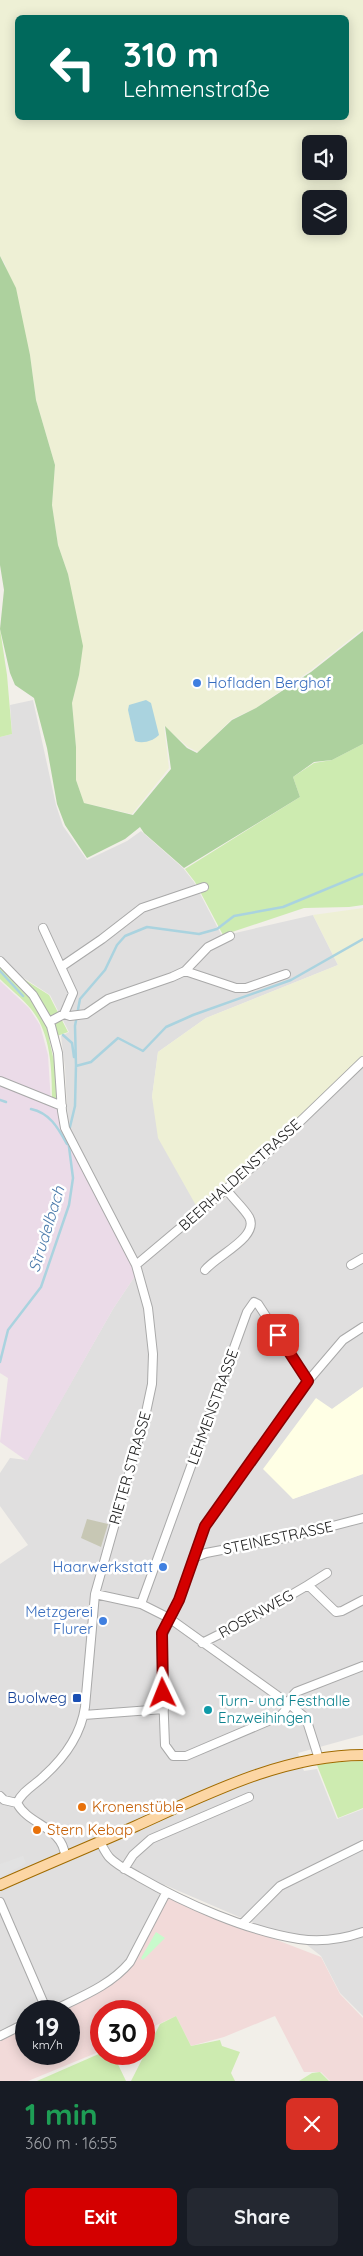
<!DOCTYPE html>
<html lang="en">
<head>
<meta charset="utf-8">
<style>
  :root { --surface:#171b24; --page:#242831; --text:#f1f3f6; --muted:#9ea1a6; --accent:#d40000 }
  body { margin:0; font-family:Quicksand,sans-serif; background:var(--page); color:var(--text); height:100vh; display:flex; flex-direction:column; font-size:19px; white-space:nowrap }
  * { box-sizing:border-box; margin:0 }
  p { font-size:16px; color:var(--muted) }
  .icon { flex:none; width:28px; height:28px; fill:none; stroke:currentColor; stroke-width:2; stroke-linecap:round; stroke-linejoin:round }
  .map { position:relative; height:2081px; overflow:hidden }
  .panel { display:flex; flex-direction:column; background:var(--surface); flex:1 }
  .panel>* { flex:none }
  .top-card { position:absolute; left:15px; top:15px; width:334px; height:105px; border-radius:8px; box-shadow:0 2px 12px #0003; background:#00695c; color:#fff; overflow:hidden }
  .buttons { position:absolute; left:302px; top:135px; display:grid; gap:10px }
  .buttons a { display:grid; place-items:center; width:45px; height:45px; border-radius:8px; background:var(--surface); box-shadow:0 2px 12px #0003; font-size:25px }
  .speed { position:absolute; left:15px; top:2000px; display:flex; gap:10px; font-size:25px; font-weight:700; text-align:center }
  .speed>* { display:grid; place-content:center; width:65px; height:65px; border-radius:50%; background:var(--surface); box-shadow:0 2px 12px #0003; line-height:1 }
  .speed small { font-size:12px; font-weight:400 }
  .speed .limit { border:8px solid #d22; background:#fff; color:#111 }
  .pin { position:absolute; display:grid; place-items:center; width:42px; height:42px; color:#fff; margin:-21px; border-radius:10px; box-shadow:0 2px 8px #0006 }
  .me { position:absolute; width:55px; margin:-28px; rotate:358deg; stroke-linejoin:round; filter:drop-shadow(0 0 4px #0008) }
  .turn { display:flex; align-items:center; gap:18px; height:105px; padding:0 25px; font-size:22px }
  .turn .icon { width:65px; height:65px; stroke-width:2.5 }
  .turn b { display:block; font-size:35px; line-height:42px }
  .round { display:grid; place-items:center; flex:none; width:52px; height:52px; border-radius:8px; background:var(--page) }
  .head { display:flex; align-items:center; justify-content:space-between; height:85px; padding:0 25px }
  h1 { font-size:30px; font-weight:700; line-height:38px; color:#1e9e55 }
  .cta { display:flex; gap:10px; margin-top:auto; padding:10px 25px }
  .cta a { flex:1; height:58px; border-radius:8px; background:var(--accent); color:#fff; font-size:20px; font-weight:700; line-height:58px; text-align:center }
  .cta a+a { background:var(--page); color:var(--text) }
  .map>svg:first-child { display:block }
  .residential { fill:#e0dfdf }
  .commercial { fill:#f2dad9 }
  .industrial { fill:#ebdbe8 }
  .education { fill:#ffffe5 }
  .construction { fill:#c7c7b4 }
  .farmland { fill:#eef0d5; fill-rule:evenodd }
  .grass { fill:#cdebb0 }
  .forest { fill:#add19e }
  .park { fill:#c8facc }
  .parking { fill:#e2e2e2 }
  .water { fill:#aad3df }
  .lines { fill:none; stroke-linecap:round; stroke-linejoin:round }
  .stream { stroke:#aad3df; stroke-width:2.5 }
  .minor-casing { stroke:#a9a9a9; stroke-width:10 }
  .major-casing { stroke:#a06b00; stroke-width:12 }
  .minor { stroke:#fff; stroke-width:8 }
  .major { stroke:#fcd6a4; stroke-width:10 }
  .route-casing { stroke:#8a0000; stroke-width:12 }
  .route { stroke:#d40000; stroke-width:9 }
  .shop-dot { fill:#3f7fe0; stroke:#fff; stroke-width:2 }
  .transit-dot { fill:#1a4fb4; stroke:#fff; stroke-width:2 }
  .culture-dot { fill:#0f9aa8; stroke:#fff; stroke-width:2 }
  .food-dot { fill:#e8710a; stroke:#fff; stroke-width:2 }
  .labels { text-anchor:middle; stroke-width:5; stroke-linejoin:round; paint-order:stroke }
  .shop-label { font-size:15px; fill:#366cbe; stroke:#fff; text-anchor:end }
  .street-label { font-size:15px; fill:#222; stroke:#fff }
  .transit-label { font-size:15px; fill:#164399; stroke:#fff; text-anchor:end }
  .culture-label { font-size:15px; fill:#0d838f; stroke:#fff; text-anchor:start }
  .food-label { font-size:15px; fill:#c56008; stroke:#fff; text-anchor:start }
  .water-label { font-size:16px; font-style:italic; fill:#4a7aab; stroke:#fff }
</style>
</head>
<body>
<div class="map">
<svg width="363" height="2081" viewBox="0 0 363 2081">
  <rect width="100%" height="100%" fill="#f2efe9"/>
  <path class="residential" d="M 33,700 L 56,805 L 63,826 L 87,860 L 127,841 L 141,831 L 183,868 L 194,882 L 222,936 L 313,915 L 338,965 L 206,1018 L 158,1052 L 152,1097 L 198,1209 L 203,1216 L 242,1184 L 363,1066 L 363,1387 L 332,1409 L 315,1399 L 286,1491 L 293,1499 L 363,1474 L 363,1735 L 298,1753 L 304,1771 L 317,1769 L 337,1819 L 363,1809 L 363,2016 L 340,1993 L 321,1956 L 293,1934 L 265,1928 L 165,1885 L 147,1926 L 128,1960 L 112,1977 L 48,2011 L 26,2011 L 26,2021 L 0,2033 L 0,1564 L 28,1545 L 0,1506 L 0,1473 L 10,1458 L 27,1460 L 113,1309 L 137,1273 L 68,1125 L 65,1068 L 61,1036 L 69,1032 L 50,995 L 16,973 L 0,957 L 0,737 L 12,734 L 10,705 Z"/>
  <path class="commercial" d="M 165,1897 L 321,1957 L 340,1994 L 363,2018 L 363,2081 L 330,2081 L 321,2072 L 304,2072 L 275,2016 L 224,2037 L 191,2046 L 176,2016 L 144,2031 L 144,2011 L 101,2011 L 101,2051 L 28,2081 L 0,2081 L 0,2038 L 26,2026 L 26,2054 L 69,2054 L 69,2011 L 57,2011 L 124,1972 Z"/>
  <path class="industrial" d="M 0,981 L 29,1008 L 40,1025 L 48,1055 L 51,1103 L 58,1107 L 62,1129 L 137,1273 L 113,1309 L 27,1461 L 0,1442 L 8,1378 L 0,1373 Z"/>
  <path class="education" d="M 363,1387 L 363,1474 L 293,1499 L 263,1469 L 316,1398 L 332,1409 Z"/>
  <path class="construction" d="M 87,1519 L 108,1524 L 101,1547 L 81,1538 Z"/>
  <path class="farmland" d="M 0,0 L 363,0 L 363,629 L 311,670 L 256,708 L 232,719 L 198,752 L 188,747 L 164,726 L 169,768 L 132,814 L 84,803 L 76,780 L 76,747 L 72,703 L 79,675 L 68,574 L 58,545 L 52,505 L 55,465 L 36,400 L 30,355 L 5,264 L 0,256 ZM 18,18 L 346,18 L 346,118 L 18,118 ZM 311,144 L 339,144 L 339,171 L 311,171 ZM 311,199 L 339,199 L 339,226 L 311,226 Z
    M 363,908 L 363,1057 L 198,1209 L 158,1138 L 152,1097 L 158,1052 L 206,1018 L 338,965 L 313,915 Z"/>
  <path class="grass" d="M 0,629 L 7,675 L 12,734 L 0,737 Z
    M 363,744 L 363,905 L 349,907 L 304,908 L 223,935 L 195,882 L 185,869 L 300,797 L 293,777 L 314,763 L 332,760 Z
    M 0,964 L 49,995 L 68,1032 L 49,1039 L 56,1070 L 58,1101 L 52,1100 C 52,1070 51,1033 31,1009 C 22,998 10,989 0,979 Z
    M 363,1761 L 363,1808 L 338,1818 L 317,1765 L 333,1762 Z
    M 176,2016 L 191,2046 L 220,2040 L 222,2046 L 240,2052 L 231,2073 L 235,2081 L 131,2081 L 160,2024 Z
    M 101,2053 L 113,2054 L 126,2081 L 37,2081 Z
    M 320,2072 L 329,2081 L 299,2081 L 312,2073 Z"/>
  <path class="forest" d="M 0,256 L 16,288 L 30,355 L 36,400 L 55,465 L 52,505 L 58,545 L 68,574 L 83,646 L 79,675 L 72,703 L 76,747 L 76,780 L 84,803 L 133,815 L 171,769 L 165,726 L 187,748 L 197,753 L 232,720 L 256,708 L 311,672 L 363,631 L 363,744 L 332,760 L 314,762 L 293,777 L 300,797 L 184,868 L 144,833 L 140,827 L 125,839 L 87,858 L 65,825 L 57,804 L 47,748 L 34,698 L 15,685 L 10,673 L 0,629 L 4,590 L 0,565 Z"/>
  <path class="park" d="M 156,1932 L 165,1938 L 143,1960 L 141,1958 Z"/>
  <path class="parking" d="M 23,1856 L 26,1863 L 0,1877 L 0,1864 Z"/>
  <path class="water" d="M 146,700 L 151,703 L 159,735 C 153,741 143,744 135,741 L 128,710 L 129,705 Z"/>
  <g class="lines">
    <path class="stream" d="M 363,874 L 283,907 L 234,916 L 217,929 L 199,934 L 147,927 L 125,936 L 117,945 L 105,970 L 80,999 L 75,1026 L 76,1066 L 91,1062 L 118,1038 L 143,1051 L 166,1027 L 193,1015 L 291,980 L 363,939
      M 0,971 L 23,996
      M 63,1035 L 72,1043 L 74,1057
      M 0,1100 L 6,1102
      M 31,1109 C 50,1113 58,1128 67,1144
      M 69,1131 L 75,1106 L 76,1065
      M 0,1362 L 8,1330 L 41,1287 L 69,1205 L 73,1178 L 68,1139"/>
    <g class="minor-casing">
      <path id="minor" d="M 43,928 L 73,993 L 64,1014 L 49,1022
        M 0,961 L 33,995 L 51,1026 L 58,1053 L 62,1111 L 65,1128 L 136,1265 L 148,1308 L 153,1354 L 152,1384 L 145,1417 L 95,1594 L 85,1707 C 81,1734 64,1758 44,1776 C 35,1785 22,1791 17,1803
        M 61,967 L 102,939 L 142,908 L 204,887
        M 185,971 L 236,988 L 246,988 L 286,974
        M 64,1014 L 70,1016 L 86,1014 L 108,999 L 172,977 L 185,971 L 208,947 L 230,936
        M 0,1081 L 62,1106
        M 136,1265 L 256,1164 L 363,1061
        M 351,1265 L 363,1258
        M 205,1270 C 217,1255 260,1237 249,1217 C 243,1207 233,1199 227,1190
        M 363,1327 L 343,1340 L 308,1381 L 205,1526 L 179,1600 L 161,1639 L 165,1745 L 173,1756 L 186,1756 L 280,1716 C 289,1709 288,1699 296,1692 L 363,1666
        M 193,1558 L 206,1553 L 295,1536 L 363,1518
        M 308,1585 L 327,1573
        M 95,1594 L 141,1604 L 169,1618 L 289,1704 L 306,1718 L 319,1759
        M 141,1604 L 247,1312 L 254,1302 L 258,1304 L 308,1381
        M 202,1643 L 250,1619 L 308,1585 L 336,1612 L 342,1611 L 363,1600
        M 84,1715 L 164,1709
        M 0,1796 L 4,1800 L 17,1803 C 28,1825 63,1827 65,1856
        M 100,1842 C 103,1847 106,1854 110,1858 C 118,1866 129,1871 139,1877 C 184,1903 247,1931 299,1939 C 320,1942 343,1939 363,1932
        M 124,1869 L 133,1855 L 151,1839 L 249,1797
        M 0,1902 L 47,2011
        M 243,1923 L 280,1886 L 363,1845
        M 52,2011 C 80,1997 110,1986 130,1962 L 166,1893
        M 0,2036 L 26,2023"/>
    </g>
    <g class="major-casing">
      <path id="major" d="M 0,1885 C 45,1865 91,1846 136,1826 C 207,1794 283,1755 363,1755"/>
    </g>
    <use href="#minor" class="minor"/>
    <use href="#major" class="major"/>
  </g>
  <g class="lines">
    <g class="route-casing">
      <path id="route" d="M 163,1693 L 162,1633 L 179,1600 L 205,1526 L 308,1381 L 278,1335"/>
    </g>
    <use href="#route" class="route"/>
  </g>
  <g class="shop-dot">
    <circle cx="197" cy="683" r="5"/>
    <circle cx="163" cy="1567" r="5"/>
    <circle cx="103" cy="1621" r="5"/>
  </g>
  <rect class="transit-dot" x="72" y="1693" width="10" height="10" rx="2.5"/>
  <circle class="culture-dot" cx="208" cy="1710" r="5"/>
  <g class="food-dot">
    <circle cx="82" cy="1807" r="5"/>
    <circle cx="37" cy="1830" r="5"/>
  </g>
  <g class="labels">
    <g class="shop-label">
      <text x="207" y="688" text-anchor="start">Hofladen Berghof</text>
      <text x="153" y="1572">Haarwerkstatt</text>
      <text x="93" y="1617">Metzgerei<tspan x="93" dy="17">Flurer</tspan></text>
    </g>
    <g class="street-label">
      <text transform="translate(240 1175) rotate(-42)" y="5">BEERHALDENSTRASSE</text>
      <text transform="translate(213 1407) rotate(-70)" y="5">LEHMENSTRASSE</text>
      <text transform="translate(130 1468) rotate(-74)" y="5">RIETER STRASSE</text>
      <text transform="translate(278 1538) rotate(-12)" y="5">STEINESTRASSE</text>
      <text transform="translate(256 1614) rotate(-29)" y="5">ROSENWEG</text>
    </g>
    <g class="transit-label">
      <text x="67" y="1703">Buolweg</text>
    </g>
    <g class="culture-label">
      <text x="218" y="1706">Turn- und Festhalle<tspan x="218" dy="17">Enzweihingen</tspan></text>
    </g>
    <g class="food-label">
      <text x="92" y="1812">Kronenstüble</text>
      <text x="47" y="1835">Stern Kebap</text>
    </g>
    <g class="water-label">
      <text transform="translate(46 1229) rotate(-73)" y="6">Strudelbach</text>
    </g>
  </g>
</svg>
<div class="buttons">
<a><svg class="icon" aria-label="sound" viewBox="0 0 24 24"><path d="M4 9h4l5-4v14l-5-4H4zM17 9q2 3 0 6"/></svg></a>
<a><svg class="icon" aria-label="layers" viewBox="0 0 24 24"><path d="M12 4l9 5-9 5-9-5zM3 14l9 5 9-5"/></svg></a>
</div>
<div class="speed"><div>19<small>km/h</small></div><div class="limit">30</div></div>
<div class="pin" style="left:278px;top:1335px;background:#d93025"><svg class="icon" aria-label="arrive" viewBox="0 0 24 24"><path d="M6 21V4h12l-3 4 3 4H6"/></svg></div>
<svg class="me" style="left:163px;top:1693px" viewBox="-20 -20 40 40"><path d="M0-17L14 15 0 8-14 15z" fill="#d40000" stroke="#fff" stroke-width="4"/></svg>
<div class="top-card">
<div class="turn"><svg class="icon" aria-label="left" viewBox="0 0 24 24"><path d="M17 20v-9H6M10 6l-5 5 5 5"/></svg><div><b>310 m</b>Lehmenstraße</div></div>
</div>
</div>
<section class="panel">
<div class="head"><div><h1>1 min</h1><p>360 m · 16:55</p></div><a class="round" style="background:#d93025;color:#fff"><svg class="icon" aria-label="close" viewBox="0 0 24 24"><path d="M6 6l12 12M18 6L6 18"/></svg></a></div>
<div class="cta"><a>Exit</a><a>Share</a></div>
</section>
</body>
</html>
